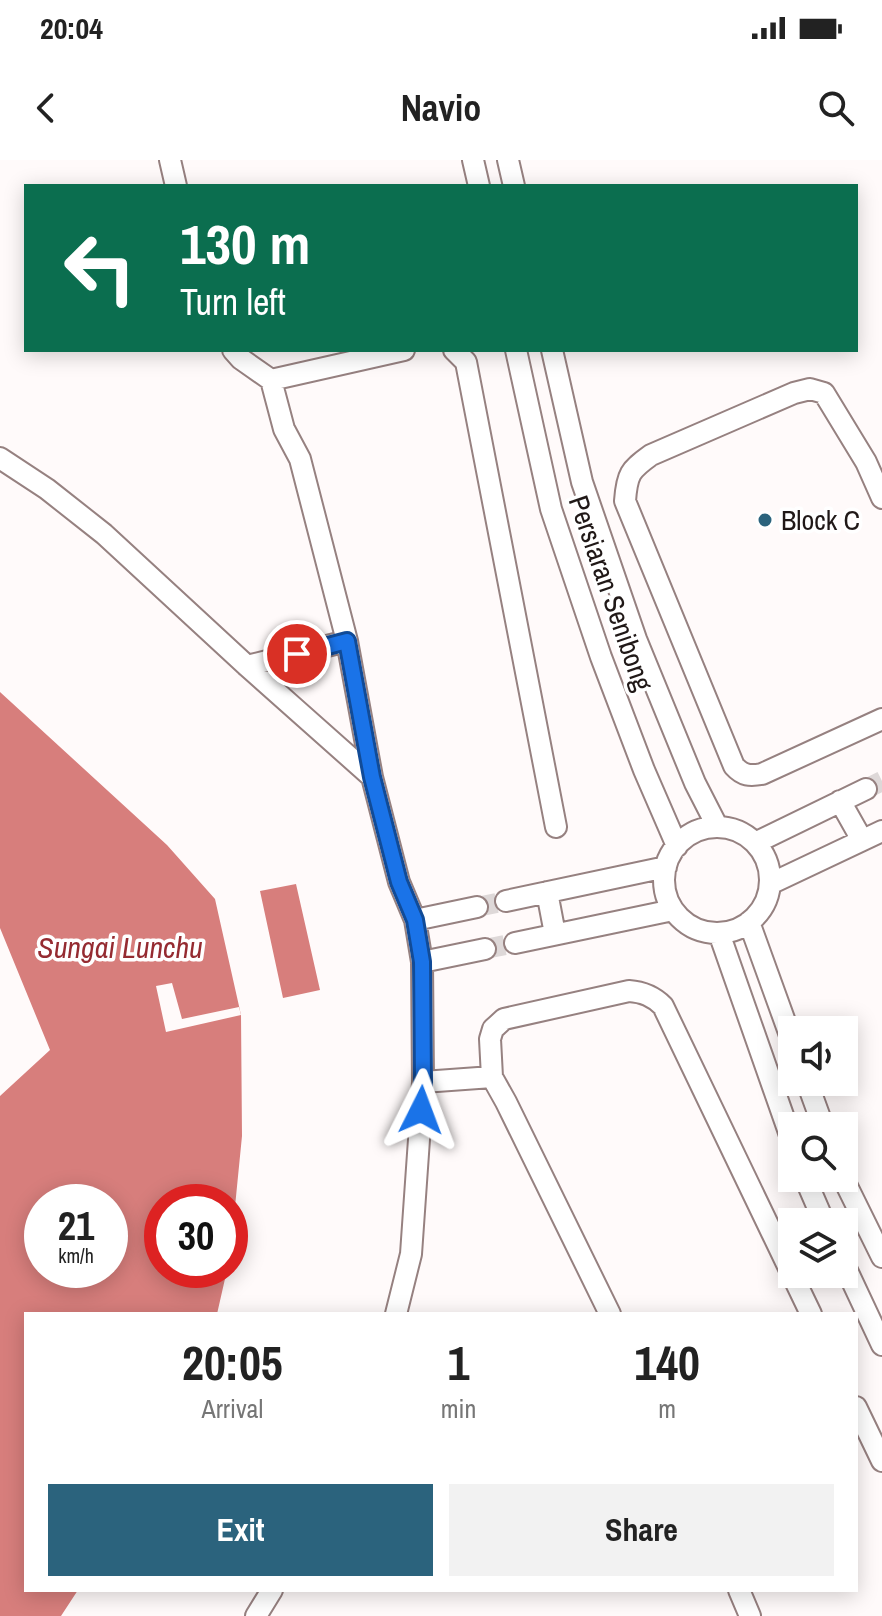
<!DOCTYPE html>
<html lang="en">
<head>
<meta charset="utf-8">
<style>
  :root { --surface:#fff; --page:#f2f2f2; --text:#222; --muted:#767676; --accent:#2b637d }
  body { margin:0; font-family:"Archivo Narrow",sans-serif; background:var(--page); color:var(--text); height:100vh; display:flex; flex-direction:column; font-size:30px; white-space:nowrap }
  * { box-sizing:border-box; margin:0 }
  p { font-size:26px; color:var(--muted) }
  .icon { flex:none; width:44px; height:44px; fill:none; stroke:currentColor; stroke-width:2; stroke-linecap:round; stroke-linejoin:round }
  .map { position:relative; flex:1; overflow:hidden }
  .side { position:absolute; left:24px; top:1152px; width:834px; height:280px; display:flex; flex-direction:column; background:var(--surface); border-radius:0px; box-shadow:0 4px 20px #0003 }
  .side>* { flex:none }
  .hud { position:absolute; left:24px; top:24px; width:834px; height:168px; border-radius:0px; box-shadow:0 4px 20px #0003; background:#0b6e4f; color:#fff; overflow:hidden }
  .fabs { position:absolute; left:778px; top:856px; display:grid; gap:16px }
  .fabs a { display:grid; place-items:center; width:80px; height:80px; border-radius:0px; background:var(--surface); box-shadow:0 4px 20px #0003; font-size:40px }
  .speed { position:absolute; left:24px; top:1024px; display:flex; gap:16px; font-size:40px; font-weight:700; text-align:center }
  .speed>* { display:grid; place-content:center; width:104px; height:104px; border-radius:50%; background:var(--surface); box-shadow:0 4px 20px #0003; line-height:1 }
  .speed small { font-size:20px; font-weight:400 }
  .speed .limit { border:12px solid #d22; background:#fff; color:#111 }
  .pin { position:absolute; display:grid; place-items:center; width:68px; height:68px; color:#fff; margin:-34px; border:4px solid #fff; border-radius:50%; box-shadow:0 2px 8px #0007 }
  .me { position:absolute; width:88px; margin:-44px; rotate:3deg; stroke-linejoin:round; filter:drop-shadow(0 0 6px #0008) }
  .turn { display:flex; align-items:center; gap:28px; height:168px; padding:0 24px; font-size:36px }
  .turn .icon { width:104px; height:104px; stroke-width:2.5 }
  .turn b { display:block; font-size:56px; line-height:68px }
  .eta { display:flex; justify-content:space-evenly; align-items:center; height:136px; text-align:center }
  .eta b { font-size:48px; font-weight:700; line-height:56px }
  .cta { display:flex; gap:16px; margin-top:auto; padding:16px 24px }
  .cta a { flex:1; height:92px; border-radius:0px; background:var(--accent); color:#fff; font-size:32px; font-weight:700; line-height:92px; text-align:center }
  .cta a+a { background:var(--page); color:var(--text) }
  .status { display:flex; justify-content:space-between; align-items:center; height:56px; padding:0 40px; background:var(--surface); direction:ltr }
  .status svg { height:22px; fill:currentColor }
  header { display:flex; justify-content:space-between; align-items:center; height:104px; padding:0 24px; background:var(--surface); font-size:36px; font-weight:700 }
  .map>svg:first-child { display:block }
  .water { fill:#d77e7c; fill-rule:evenodd }
  .pier { fill:#fffafa }
  .lines { fill:none; stroke-linecap:round; stroke-linejoin:round }
  .street-tunnel { stroke:#ded8d8; stroke-width:20; stroke-dasharray:20 10; stroke-linecap:butt }
  .street-casing { stroke:#968180; stroke-width:24 }
  .street { stroke:#fff; stroke-width:20 }
  .route-casing { stroke:#114b97; stroke-width:20 }
  .route { stroke:#1a73e8; stroke-width:14 }
  .poi-dot { fill:#2b637d; stroke:#fff; stroke-width:3 }
  .labels { text-anchor:middle; stroke-width:7; stroke-linejoin:round; paint-order:stroke }
  .poi-label { font-size:28px; fill:#201817; stroke:#fff; text-anchor:start }
  .street-label { font-size:28px; fill:#201817; stroke:#fff }
  .water-label { font-size:30px; font-style:italic; fill:#952b31; stroke:#fff }
</style>
</head>
<body>
<div class="status"><b>20:04</b><svg viewBox="0 0 49 12"><path d="M0 12V9h3v3zM5 12V6h3v6zM10 12V3h3v9zM15 12V0h3v12zM26 1h20v11H26zM47 4h2v5h-2z"/></svg></div>
<header><svg class="icon" aria-label="back" viewBox="0 0 24 24"><path d="M15 5l-7 7 7 7"/></svg>Navio<svg class="icon" aria-label="search" viewBox="0 0 24 24"><circle cx="10" cy="10" r="6"/><path d="M15 15l6 6"/></svg></header>
<div class="map">
<svg width="882" height="1456" viewBox="0 0 882 1456">
  <rect width="100%" height="100%" fill="#fffafa"/>
  <path class="water" d="M 0,532 L 167,685 L 215,739 L 241,855 L 242,976 L 230,1097 L 230,1042 L 162,1042 L 162,1110 L 227,1110 L 217,1154 L 26,1154 L 26,1430 L 78,1430 L 61,1456 L 0,1456 L 0,936 L 50,890 L 0,768 ZM 42,1042 L 110,1042 L 110,1110 L 42,1110 Z
    M 296,724 L 320,830 L 283,838 L 260,731 Z"/>
  <path class="pier" d="M 172,823 L 182,859 L 239,847 L 241,855 L 166,872 L 156,826 Z"/>
  <g class="lines">
    <path class="street-tunnel" d="M 866,629 L 882,621
      M 477,747 L 506,741
      M 485,789 L 515,783"/>
    <g class="street-casing">
      <path id="street" d="M 170,0 L 176,26
        M 473,0 L 479,26
        M 508,0 L 514,26
        M 233,190 L 241,199 L 271,220 L 284,269 L 300,299 L 347,481 L 372,617 L 399,722 L 415,760 L 422,802 L 423,922 L 411,1094 L 396,1154
        M 454,190 L 466,202 L 556,667
        M 516,190 L 551,349 L 601,497 L 644,610 L 677,686
        M 552,190 L 582,322 L 636,479 L 695,623 L 717,666
        M 271,220 L 404,190
        M 0,298 L 47,329 L 104,374 L 247,506 L 372,617
        M 882,338 L 866,302 L 824,233 L 810,229 L 794,233 L 651,295 C 630,310 627,314 625,341 L 734,606 C 743,616 750,616 762,614 L 882,559
        M 247,506 L 347,481
        M 840,641 L 862,680
        M664 720a53 53 0 1 1 106 0a53 53 0 1 1-106 0Z
        M 755,683 L 866,629
        M 770,724 L 882,671
        M 547,732 L 555,774
        M 506,741 L 666,707
        M 415,760 L 477,747
        M 749,762 L 792,881
        M 719,773 L 792,981
        M 515,783 L 673,750
        M 422,802 L 485,789
        M 423,922 L 492,917
        M 807,922 L 823,966
        M 805,1018 L 824,1062
        M 843,1018 L 882,1097
        M 844,1104 L 882,1185
        M 610,1154 L 506,942 L 492,917 L 490,879 L 493,869 L 504,859 L 629,831 C 643,832 653,836 663,846 L 811,1154
        M 856,1247 L 882,1301
        M 739,1430 L 750,1456
        M 256,1456 L 272,1430"/>
    </g>
    <use href="#street" class="street"/>
  </g>
  <g class="lines">
    <g class="route-casing">
      <path id="route" d="M 297,494 L 347,481 L 372,617 L 399,722 L 415,760 L 422,802 L 423,922 L 421,950"/>
    </g>
    <use href="#route" class="route"/>
  </g>
  <circle class="poi-dot" cx="765" cy="360" r="8"/>
  <g class="labels">
    <g class="poi-label">
      <text x="781" y="370">Block C</text>
    </g>
    <g class="street-label">
      <text transform="translate(611 433) rotate(71)" y="10">Persiaran Senibong</text>
    </g>
    <g class="water-label">
      <text x="120" y="798">Sungai Lunchu</text>
    </g>
  </g>
</svg>
<div class="fabs">
<a><svg class="icon" aria-label="sound" viewBox="0 0 24 24"><path d="M4 9h4l5-4v14l-5-4H4zM17 9q2 3 0 6"/></svg></a>
<a><svg class="icon" aria-label="search" viewBox="0 0 24 24"><circle cx="10" cy="10" r="6"/><path d="M15 15l6 6"/></svg></a>
<a><svg class="icon" aria-label="layers" viewBox="0 0 24 24"><path d="M12 4l9 5-9 5-9-5zM3 14l9 5 9-5"/></svg></a>
</div>
<div class="speed"><div>21<small>km/h</small></div><div class="limit">30</div></div>
<div class="pin" style="left:297px;top:494px;background:#d93025"><svg class="icon" aria-label="arrive" viewBox="0 0 24 24"><path d="M6 21V4h12l-3 4 3 4H6"/></svg></div>
<svg class="me" style="left:421px;top:950px" viewBox="-20 -20 40 40"><path d="M0-17L14 15 0 8-14 15z" fill="#1a73e8" stroke="#fff" stroke-width="4"/></svg>
<div class="hud">
<div class="turn"><svg class="icon" aria-label="left" viewBox="0 0 24 24"><path d="M17 20v-9H6M10 6l-5 5 5 5"/></svg><div><b>130 m</b>Turn left</div></div>
</div>
<section class="side">
<div class="eta">
<div><b>20:05</b><p>Arrival</p></div>
<div><b>1</b><p>min</p></div>
<div><b>140</b><p>m</p></div>
</div>
<div class="cta"><a>Exit</a><a>Share</a></div>
</section>
</div>
</body>
</html>
